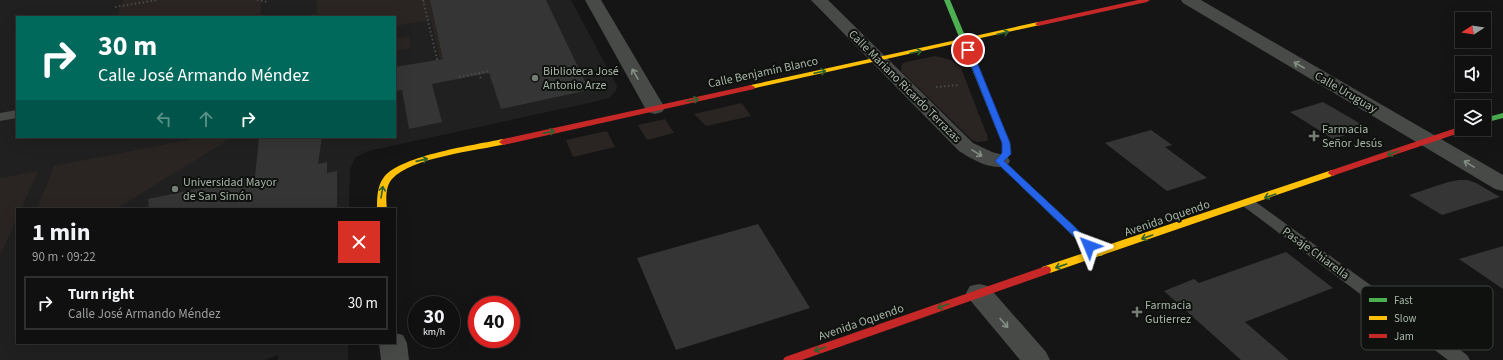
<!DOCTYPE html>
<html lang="en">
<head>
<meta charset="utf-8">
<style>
  :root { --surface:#101010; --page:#1e1e1e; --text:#f1f3f6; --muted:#9c9d9f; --line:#303030 }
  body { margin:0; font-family:"Source Sans 3",sans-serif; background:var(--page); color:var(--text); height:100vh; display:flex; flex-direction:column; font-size:15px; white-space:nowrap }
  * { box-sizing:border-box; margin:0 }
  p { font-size:13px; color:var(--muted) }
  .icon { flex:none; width:22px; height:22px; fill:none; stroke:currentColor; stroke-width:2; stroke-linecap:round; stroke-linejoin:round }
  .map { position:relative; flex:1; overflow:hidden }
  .side { position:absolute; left:16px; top:208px; width:380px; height:136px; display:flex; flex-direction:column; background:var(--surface); border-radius:0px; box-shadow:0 4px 16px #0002,0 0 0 1px var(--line) }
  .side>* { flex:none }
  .banner { position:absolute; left:16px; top:16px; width:380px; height:122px; border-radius:0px; box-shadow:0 4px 16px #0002,0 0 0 1px var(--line); background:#00695c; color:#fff; overflow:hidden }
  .needle { width:26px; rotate:258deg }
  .fabs { position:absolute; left:1455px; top:12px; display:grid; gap:8px }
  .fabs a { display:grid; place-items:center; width:36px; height:36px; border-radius:0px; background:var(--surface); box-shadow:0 4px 16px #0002,0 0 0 1px var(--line); font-size:20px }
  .speed { position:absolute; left:408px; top:296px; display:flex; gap:8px; font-size:20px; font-weight:700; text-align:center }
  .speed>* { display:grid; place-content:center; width:52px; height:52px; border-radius:50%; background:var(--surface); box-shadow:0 4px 16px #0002,0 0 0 1px var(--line); line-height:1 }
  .speed small { font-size:10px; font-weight:400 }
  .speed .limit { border:6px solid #d22; background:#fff; color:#111 }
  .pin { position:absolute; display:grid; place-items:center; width:34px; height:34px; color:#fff; margin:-17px; border:2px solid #fff; border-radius:50%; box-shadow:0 1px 4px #0007 }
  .me { position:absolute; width:44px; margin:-22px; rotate:314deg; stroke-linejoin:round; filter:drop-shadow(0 0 3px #0008) }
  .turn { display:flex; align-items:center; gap:14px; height:84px; padding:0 16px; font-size:18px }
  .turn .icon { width:52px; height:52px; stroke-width:2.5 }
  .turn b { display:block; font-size:28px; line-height:34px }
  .lanes { display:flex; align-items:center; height:38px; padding:0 16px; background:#0003; justify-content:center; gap:20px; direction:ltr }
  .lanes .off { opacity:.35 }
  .round { display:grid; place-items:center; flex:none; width:42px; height:42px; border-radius:0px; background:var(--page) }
  .overview { display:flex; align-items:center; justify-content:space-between; height:68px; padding:0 16px }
  h1 { font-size:24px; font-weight:700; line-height:30px }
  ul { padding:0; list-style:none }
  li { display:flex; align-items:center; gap:12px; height:54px; margin:0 8px 6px; padding:0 8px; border:2px solid var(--line); border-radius:0px }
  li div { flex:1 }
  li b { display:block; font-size:15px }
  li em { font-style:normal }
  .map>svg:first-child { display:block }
  .built { fill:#1f201f; fill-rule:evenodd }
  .green { fill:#2a2522 }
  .building { fill:#343534 }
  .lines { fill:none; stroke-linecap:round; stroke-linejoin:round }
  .path { stroke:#484c48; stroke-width:2; stroke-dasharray:1.5 2.5; stroke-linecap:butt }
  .lane { fill:#474a47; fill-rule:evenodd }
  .street { fill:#474a47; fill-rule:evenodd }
  .fast { fill:#4caf50; fill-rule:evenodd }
  .slow { fill:#ffc107; fill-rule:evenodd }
  .jam { fill:#c62828; fill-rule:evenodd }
  .oneway { stroke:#2e6030 }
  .oneway2 { stroke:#859085 }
  .route { fill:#2563eb; stroke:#184099 }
  .poi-dot { fill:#747d74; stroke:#0f110f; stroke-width:1.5 }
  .labels { text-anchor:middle; stroke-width:4; stroke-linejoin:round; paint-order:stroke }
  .poi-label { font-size:12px; fill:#a7b5a7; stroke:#0f110f; text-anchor:start }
  .street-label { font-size:12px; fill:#a7b5a7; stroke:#0f110f }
  .key { fill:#0f110f; stroke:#3d423d; stroke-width:1 }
  .key-label { font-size:11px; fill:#a7b5a7 }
</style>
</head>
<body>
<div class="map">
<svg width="1503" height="360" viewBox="0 0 1503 360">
  <rect width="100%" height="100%" fill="#151515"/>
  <path class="built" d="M 0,0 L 571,0 L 617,86 L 616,91 L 609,98 L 598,101 L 368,151 L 355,158 L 350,169 L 349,209 L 17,209 L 17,343 L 348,343 L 348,360 L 278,360 L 278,355 L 264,360 L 0,360 ZM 17,17 L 395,17 L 395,137 L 17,137 Z"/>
  <path class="green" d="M 123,0 L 262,0 L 260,17 L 117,17 Z
    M 316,0 L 465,0 L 482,51 L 440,59 L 431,20 L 395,26 L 395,17 L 317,17 Z
    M 409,36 L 411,48 L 395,51 L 395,39 Z
    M 935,56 L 951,60 L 961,68 L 988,138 L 987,141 L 977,142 L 972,140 L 901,71 L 902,64 L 906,62 Z
    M 742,103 L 751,116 L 706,126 L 694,114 Z
    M 665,119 L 674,133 L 647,140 L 638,125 Z
    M 607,131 L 615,147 L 573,157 L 566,140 Z
    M 203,137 L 233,137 L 116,209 L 37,209 L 54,166 Z
    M 38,171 L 21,209 L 17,209 L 17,218 L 0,256 L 0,178 Z"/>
  <path class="building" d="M 430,0 L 546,0 L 589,90 L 501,109 L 489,73 L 432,84 L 442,122 L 409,129 L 402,90 L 395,91 L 395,67 L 443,59 Z
    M 1323,102 L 1368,128 L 1333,139 L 1290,112 Z
    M 1151,130 L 1172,145 L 1165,147 L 1207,178 L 1167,191 L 1105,143 Z
    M 259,137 L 322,137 L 318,164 L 327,162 L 327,173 L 337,171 L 337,209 L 149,209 L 148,199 L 255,177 Z
    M 1459,180 L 1467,180 L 1476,183 L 1500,197 L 1442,215 L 1409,195 L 1448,182 Z
    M 758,224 L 810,308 L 676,350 L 637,258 Z
    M 1503,246 L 1503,289 L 1459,259 Z
    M 1286,252 L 1333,288 L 1245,322 L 1289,360 L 1241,360 L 1164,291 L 1194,279 L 1199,283 Z"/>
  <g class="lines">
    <path class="path" d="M 257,0 L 267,2
      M 423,0 L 437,59 L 434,59
      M 115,7 L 157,0
      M 479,73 L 481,79
      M 459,77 L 489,71
      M 936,87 L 959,85"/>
    <path class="lane" d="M 17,110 L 17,118 L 0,121 L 0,113 Z
      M 1248,198 L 1253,200 L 1467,355 L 1470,360 L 1448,360 L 1243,206 L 1241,203 L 1243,200 Z"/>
    <path class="street" d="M 585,0 L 601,0 L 665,108 L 662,112 L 655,114 L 648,112 L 645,108 Z
      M 811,0 L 828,0 L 973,143 L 992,152 L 1007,156 L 1010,161 L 1007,166 C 990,170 973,160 959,151 Z
      M 1181,0 L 1201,0 L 1503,175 L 1503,191 L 1495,189 L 1183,3 Z
      M 979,284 L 988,286 L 1046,352 L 1050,360 L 1020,360 L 970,300 L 966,293 L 970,286 Z
      M 395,333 L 403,335 L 407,343 L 409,360 L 381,360 L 379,343 L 395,343 Z"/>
    <path class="fast" d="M 944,0 L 950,0 L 1010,143 L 1011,154 L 1004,161 L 1102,252 L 1103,254 L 1102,256 L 1094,256 L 995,161 L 1003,153 L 1002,143 Z
      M 1503,113 L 1503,118 L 1484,123 L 1484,118 Z"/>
    <path class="slow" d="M 1038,22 L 1040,23 L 1040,25 L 751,89 L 747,87 L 751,85 Z
      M 503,139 L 507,142 L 506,144 C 476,151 412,157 392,179 C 385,187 386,200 387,209 L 377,209 C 377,198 377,186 384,177 C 402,155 475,145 503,139 Z
      M 1332,170 L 1336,173 L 1335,175 L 1050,273 L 1042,273 L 1041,270 L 1042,267 Z"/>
    <path class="jam" d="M 1138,0 L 1150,0 L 1147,2 L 1038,26 L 1035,24 L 1038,22 Z
      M 751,85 L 755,87 L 754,89 L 503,145 L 499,142 L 503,139 Z
      M 1459,127 L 1462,127 L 1462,129 L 1466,129 L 1465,131 L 1335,175 L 1332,176 L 1328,173 L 1329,171 Z
      M 1046,266 L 1050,267 L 1051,270 L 1050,273 L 802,360 L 783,360 L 785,357 Z"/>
  </g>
  <defs><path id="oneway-shaft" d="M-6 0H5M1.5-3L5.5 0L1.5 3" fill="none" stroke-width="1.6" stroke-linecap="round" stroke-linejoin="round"/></defs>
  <g class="oneway">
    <use href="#oneway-shaft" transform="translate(1003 33) rotate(-13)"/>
    <use href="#oneway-shaft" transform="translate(916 52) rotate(-12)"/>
    <use href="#oneway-shaft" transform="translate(820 72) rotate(-12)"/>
    <use href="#oneway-shaft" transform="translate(693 100) rotate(-12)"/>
    <use href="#oneway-shaft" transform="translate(549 132) rotate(-13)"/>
    <use href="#oneway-shaft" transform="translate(1393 153) rotate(161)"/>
    <use href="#oneway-shaft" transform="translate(422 160) rotate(-13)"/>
    <use href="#oneway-shaft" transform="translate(382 192) rotate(-81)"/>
    <use href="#oneway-shaft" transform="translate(1270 196) rotate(161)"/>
    <use href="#oneway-shaft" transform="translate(1147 237) rotate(161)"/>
    <use href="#oneway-shaft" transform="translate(1061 266) rotate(161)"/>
    <use href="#oneway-shaft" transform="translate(943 306) rotate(161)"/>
    <use href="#oneway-shaft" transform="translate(820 349) rotate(161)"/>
  </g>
  <g class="oneway2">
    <use href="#oneway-shaft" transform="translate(1299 65) rotate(-150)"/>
    <use href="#oneway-shaft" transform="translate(635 74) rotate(-120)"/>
    <use href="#oneway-shaft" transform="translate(977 153) rotate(31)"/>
    <use href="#oneway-shaft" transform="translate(1469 164) rotate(-149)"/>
    <use href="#oneway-shaft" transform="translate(1004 323) rotate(49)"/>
  </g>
  <path class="route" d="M 968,48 L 972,50 L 1010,143 L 1011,154 L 1004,161 L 1093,244 L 1094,246 L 1093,248 L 1086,248 L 995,161 L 1002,153 L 1002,143 L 965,50 Z"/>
  <g class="poi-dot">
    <circle cx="535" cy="78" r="4"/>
    <path d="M1312 130h4v4h4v4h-4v4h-4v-4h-4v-4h4z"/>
    <circle cx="175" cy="189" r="4"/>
    <path d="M1135 306h4v4h4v4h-4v4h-4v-4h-4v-4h4z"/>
  </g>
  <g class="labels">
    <g class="poi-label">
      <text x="543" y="75">Biblioteca José<tspan x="543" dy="14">Antonio Arze</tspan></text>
      <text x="1322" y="133">Farmacia<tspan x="1322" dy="14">Señor Jesús</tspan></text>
      <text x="183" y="186">Universidad Mayor<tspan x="183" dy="14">de San Simón</tspan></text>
      <text x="1145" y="309">Farmacia<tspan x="1145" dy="14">Gutierrez</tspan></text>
    </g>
    <g class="street-label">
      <text transform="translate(763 72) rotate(-12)" y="4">Calle Benjamín Blanco</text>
      <text transform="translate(905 86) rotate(45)" y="4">Calle Mariano Ricardo Terrazas</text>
      <text transform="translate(1346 92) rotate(30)" y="4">Calle Uruguay</text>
      <text transform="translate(1167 218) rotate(-19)" y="4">Avenida Oquendo</text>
      <text transform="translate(1316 253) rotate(36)" y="4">Pasaje Chiarella</text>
      <text transform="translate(861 322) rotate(-19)" y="4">Avenida Oquendo</text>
    </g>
  </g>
  <rect x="1361" y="286" width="132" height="64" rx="6" class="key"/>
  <rect x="1369" y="298" width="18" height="4" fill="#4caf50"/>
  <rect x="1369" y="316" width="18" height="4" fill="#ffc107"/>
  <rect x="1369" y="334" width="18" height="4" fill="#c62828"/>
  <g class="key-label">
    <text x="1394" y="304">Fast</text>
    <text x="1394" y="322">Slow</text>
    <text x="1394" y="340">Jam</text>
  </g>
</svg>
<div class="fabs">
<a><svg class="needle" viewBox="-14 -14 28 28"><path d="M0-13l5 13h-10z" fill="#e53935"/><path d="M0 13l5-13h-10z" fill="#9c9d9f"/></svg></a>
<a><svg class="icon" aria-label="sound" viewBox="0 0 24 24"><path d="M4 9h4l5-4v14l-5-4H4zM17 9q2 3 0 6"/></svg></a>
<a><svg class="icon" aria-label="layers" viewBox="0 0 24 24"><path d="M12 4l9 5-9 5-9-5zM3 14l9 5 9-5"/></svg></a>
</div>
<div class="speed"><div>30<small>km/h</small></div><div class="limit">40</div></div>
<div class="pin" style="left:968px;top:50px;background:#d93025"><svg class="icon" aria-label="arrive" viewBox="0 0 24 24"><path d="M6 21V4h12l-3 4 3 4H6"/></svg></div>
<svg class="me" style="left:1089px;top:246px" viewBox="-20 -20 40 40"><path d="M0-17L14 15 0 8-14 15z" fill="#2563eb" stroke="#fff" stroke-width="4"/></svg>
<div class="banner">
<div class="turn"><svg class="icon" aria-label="right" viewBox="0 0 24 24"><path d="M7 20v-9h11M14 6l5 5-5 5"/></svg><div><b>30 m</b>Calle José Armando Méndez</div></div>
<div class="lanes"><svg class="icon off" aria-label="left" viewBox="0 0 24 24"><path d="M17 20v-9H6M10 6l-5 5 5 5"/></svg><svg class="icon off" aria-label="ahead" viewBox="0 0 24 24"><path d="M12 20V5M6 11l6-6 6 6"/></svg><svg class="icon" aria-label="right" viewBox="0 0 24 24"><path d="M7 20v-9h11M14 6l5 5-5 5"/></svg></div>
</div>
<section class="side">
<div class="overview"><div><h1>1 min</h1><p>90 m · 09:22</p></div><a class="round" style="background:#d93025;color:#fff"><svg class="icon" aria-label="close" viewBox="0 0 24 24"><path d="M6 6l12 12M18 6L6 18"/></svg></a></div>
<ul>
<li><svg class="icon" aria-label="right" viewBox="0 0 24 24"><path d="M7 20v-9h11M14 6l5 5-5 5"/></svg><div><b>Turn right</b><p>Calle José Armando Méndez</p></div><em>30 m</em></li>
</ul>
</section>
</div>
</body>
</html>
